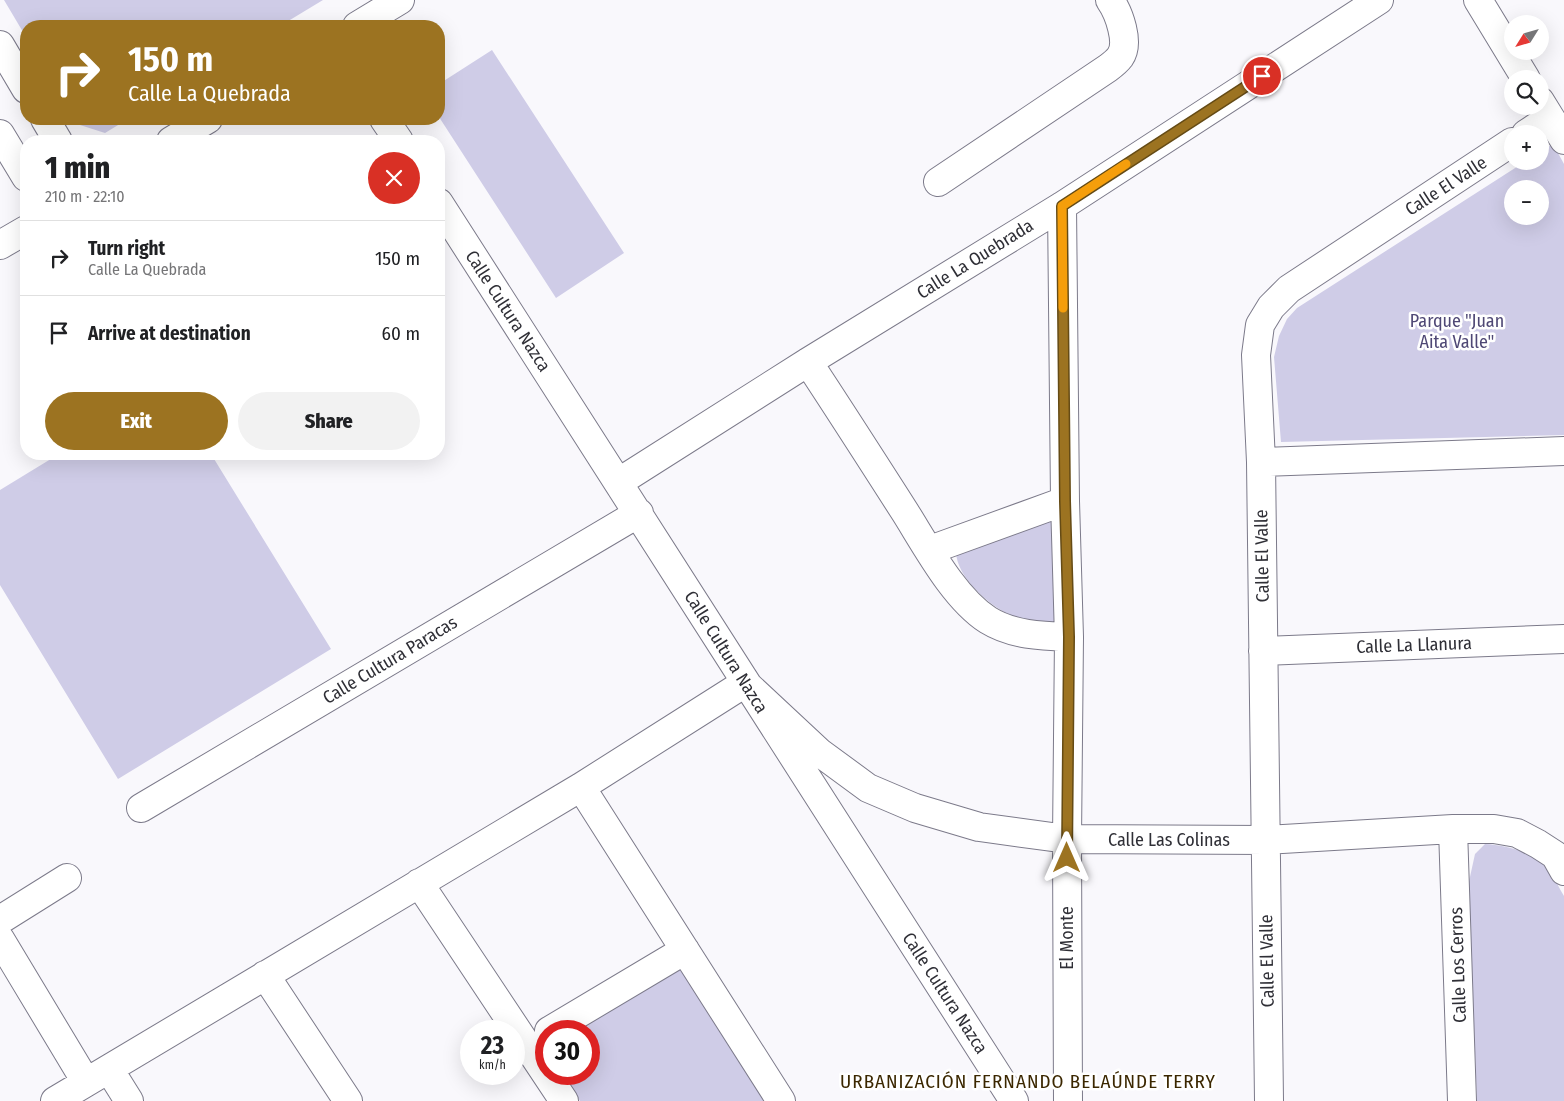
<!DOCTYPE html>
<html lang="en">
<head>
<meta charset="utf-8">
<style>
  :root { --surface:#fff; --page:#f2f2f2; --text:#202124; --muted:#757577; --line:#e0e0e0; --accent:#9c7321 }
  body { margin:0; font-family:"Fira Sans Condensed",sans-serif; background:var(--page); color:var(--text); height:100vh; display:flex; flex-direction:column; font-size:19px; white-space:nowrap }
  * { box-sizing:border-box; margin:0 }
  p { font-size:16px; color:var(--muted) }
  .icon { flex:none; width:28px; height:28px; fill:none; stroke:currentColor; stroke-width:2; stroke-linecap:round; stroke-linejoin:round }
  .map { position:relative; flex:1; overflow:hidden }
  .details { position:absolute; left:20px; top:135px; width:425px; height:325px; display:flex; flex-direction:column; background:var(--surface); border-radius:20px; box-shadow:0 5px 20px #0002 }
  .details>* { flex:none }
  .banner { position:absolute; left:20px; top:20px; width:425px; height:105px; border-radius:20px; box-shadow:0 5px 20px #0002; background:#9c7321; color:#fff; overflow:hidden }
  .needle { width:32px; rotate:233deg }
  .tools { position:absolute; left:1504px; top:15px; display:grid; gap:10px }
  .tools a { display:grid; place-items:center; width:45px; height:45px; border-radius:50%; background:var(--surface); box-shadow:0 5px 20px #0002; font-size:25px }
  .speed { position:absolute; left:460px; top:1020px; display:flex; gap:10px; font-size:25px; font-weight:700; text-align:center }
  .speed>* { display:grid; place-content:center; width:65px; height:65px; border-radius:50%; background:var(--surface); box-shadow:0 5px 20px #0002; line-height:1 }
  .speed small { font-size:12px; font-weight:400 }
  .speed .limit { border:8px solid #d22; background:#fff; color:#111 }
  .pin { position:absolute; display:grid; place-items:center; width:42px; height:42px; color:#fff; margin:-21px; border:2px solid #fff; border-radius:50%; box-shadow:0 1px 5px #0007 }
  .me { position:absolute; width:55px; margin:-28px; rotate:0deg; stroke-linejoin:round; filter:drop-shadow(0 0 4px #0008) }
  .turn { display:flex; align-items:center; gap:18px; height:105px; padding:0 25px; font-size:22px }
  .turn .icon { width:65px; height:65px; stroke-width:2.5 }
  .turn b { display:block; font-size:35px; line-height:42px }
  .round { display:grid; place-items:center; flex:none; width:52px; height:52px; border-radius:26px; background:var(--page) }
  .headline { display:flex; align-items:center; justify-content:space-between; height:85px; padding:0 25px }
  h1 { font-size:30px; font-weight:800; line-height:38px }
  .primary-button { display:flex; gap:10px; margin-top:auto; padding:10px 25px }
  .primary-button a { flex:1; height:58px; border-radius:30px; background:var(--accent); color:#fff; font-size:20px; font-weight:800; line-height:58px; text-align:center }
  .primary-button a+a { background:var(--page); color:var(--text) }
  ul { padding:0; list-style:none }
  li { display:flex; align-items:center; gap:15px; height:75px; padding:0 25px; border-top:1px solid var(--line) }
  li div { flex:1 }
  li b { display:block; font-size:19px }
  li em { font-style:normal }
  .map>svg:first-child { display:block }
  .green { fill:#cfcce7; fill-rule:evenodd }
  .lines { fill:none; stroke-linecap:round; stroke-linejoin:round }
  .minor-casing { stroke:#7c7a8a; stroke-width:30 }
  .minor { stroke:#fff; stroke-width:28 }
  .route-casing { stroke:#654b15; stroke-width:12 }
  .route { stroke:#9c7321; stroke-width:9 }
  .slow { stroke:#f59e0b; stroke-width:9 }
  .labels { text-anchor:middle; stroke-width:5; stroke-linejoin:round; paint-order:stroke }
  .street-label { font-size:18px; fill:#2f2f36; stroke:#fff }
  .park-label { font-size:18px; fill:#4f4875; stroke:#fff }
  .neighbourhood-label { font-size:19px; letter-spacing:1px; fill:#3b2700; stroke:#fff }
</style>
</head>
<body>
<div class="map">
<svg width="1564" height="1101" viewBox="0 0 1564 1101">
  <rect width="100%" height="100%" fill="#f9f8fc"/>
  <path class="green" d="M 4,0 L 323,0 L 280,26 L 26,26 L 26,37 Z
    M 492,50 L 624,253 L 556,298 L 439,117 L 439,84 Z
    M 76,119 L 128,119 L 105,133 L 80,125 Z
    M 1553,144 L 1564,164 L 1564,435 L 1281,442 L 1274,357 L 1279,336 L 1287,319 L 1297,308 L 1526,161 L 1540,161 L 1540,152 ZM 1512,189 L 1540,189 L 1540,216 L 1512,216 Z
    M 59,454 L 211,454 L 331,649 L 118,779 L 0,585 L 0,490 Z
    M 1057,513 L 1062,621 C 1059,623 1055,625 1051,626 C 1018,630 957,587 956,552 Z
    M 1485,844 C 1506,845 1533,852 1547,868 C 1554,876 1559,888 1564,896 L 1564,1101 L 1477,1101 L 1468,886 L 1475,854 Z
    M 681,961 L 771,1101 L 580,1101 L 562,1074 L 589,1074 L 589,1031 L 563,1031 Z"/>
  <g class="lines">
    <g class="minor-casing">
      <path id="minor" d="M 1478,0 L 1526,79
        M 357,26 L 400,0
        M 0,45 L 26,89
        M 1540,101 L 1564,140
        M 45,119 L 58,141
        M 384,119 L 399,141
        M 0,134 L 26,177
        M 1526,134 L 1550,118
        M 171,141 L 208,119
        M 938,182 L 1108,68 C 1112,65 1117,61 1120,57 C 1130,43 1119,13 1110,0
        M 439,203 C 632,502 822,802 1014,1101
        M 1062,206 L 1065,501 L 1069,637 L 1067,839 L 1068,1101
        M 0,245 L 26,230
        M 808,362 C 841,412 873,462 905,512 C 927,547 954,598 988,620 C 1012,635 1042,636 1069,637
        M 1261,462 L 1564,451
        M 619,482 L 808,362 L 1062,206 L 1379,0
        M 930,550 L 1065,501
        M 1263,651 L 1564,639
        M 581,787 L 781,1101
        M 141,808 L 639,513
        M 1453,829 L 1462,1101
        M 419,883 L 564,1101
        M 0,920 L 67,878
        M 0,939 L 86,1082
        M 265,975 L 348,1101
        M 549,1031 L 685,950
        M 109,1069 L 129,1101
        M 55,1101 L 581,787 L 745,683 L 819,752 L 868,788 L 915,808 L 979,827 L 1067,839 L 1266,840 L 1453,829 L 1494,829 L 1517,833 L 1538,844 L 1555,855 L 1564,871
        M 1269,1101 L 1261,462 L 1256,355 L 1260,325 L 1271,307 L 1289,289 L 1512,142"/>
    </g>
    <use href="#minor" class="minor"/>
  </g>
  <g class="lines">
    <g class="route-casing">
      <path id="route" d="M 1067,858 L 1069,637 L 1065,501 L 1062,206 L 1262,76"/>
    </g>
    <use href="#route" class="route"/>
    <path class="slow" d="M 1063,308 L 1062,206 L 1126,164"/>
  </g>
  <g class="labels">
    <g class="street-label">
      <text transform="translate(1446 186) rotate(-33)" y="6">Calle El Valle</text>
      <text transform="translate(975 259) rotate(-32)" y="6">Calle La Quebrada</text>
      <text transform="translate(508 311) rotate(57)" y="6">Calle Cultura Nazca</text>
      <text transform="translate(1262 556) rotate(-91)" y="6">Calle El Valle</text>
      <text transform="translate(1414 645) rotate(-2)" y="6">Calle La Llanura</text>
      <text transform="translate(726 652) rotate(58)" y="6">Calle Cultura Nazca</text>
      <text transform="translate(390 660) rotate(-31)" y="6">Calle Cultura Paracas</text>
      <text x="1169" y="846">Calle Las Colinas</text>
      <text transform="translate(1067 938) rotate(-90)" y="6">El Monte</text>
      <text transform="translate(1267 961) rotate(-91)" y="6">Calle El Valle</text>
      <text transform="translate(1458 965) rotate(-92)" y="6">Calle Los Cerros</text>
      <text transform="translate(945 993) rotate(57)" y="6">Calle Cultura Nazca</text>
    </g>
    <g class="park-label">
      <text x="1457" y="327">Parque "Juan<tspan x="1457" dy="21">Aita Valle"</tspan></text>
    </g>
    <g class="neighbourhood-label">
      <text x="1028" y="1088">URBANIZACIÓN FERNANDO BELAÚNDE TERRY</text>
    </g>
  </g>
</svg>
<div class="tools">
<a><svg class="needle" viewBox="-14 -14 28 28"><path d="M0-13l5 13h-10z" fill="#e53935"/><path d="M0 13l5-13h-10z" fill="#757577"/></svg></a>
<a><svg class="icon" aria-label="search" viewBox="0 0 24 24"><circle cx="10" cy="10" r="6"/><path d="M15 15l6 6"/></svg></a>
<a>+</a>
<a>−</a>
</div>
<div class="speed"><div>23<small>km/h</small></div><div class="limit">30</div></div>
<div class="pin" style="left:1262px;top:76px;background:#d93025"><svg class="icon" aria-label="arrive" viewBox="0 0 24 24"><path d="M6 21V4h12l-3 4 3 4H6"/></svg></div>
<svg class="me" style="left:1067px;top:858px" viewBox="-20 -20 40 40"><path d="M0-17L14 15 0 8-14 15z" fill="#9c7321" stroke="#fff" stroke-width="4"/></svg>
<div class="banner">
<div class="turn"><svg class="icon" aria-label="right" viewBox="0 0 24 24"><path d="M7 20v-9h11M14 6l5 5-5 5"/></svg><div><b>150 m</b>Calle La Quebrada</div></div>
</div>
<section class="details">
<div class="headline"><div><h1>1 min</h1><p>210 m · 22:10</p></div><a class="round" style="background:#d93025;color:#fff"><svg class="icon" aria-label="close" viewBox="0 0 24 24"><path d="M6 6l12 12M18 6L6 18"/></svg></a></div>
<ul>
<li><svg class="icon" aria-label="right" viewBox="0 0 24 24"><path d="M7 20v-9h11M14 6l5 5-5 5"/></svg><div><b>Turn right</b><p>Calle La Quebrada</p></div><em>150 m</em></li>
<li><svg class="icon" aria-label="arrive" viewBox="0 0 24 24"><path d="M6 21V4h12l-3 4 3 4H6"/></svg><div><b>Arrive at destination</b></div><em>60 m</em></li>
</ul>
<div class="primary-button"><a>Exit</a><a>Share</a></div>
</section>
</div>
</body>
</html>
